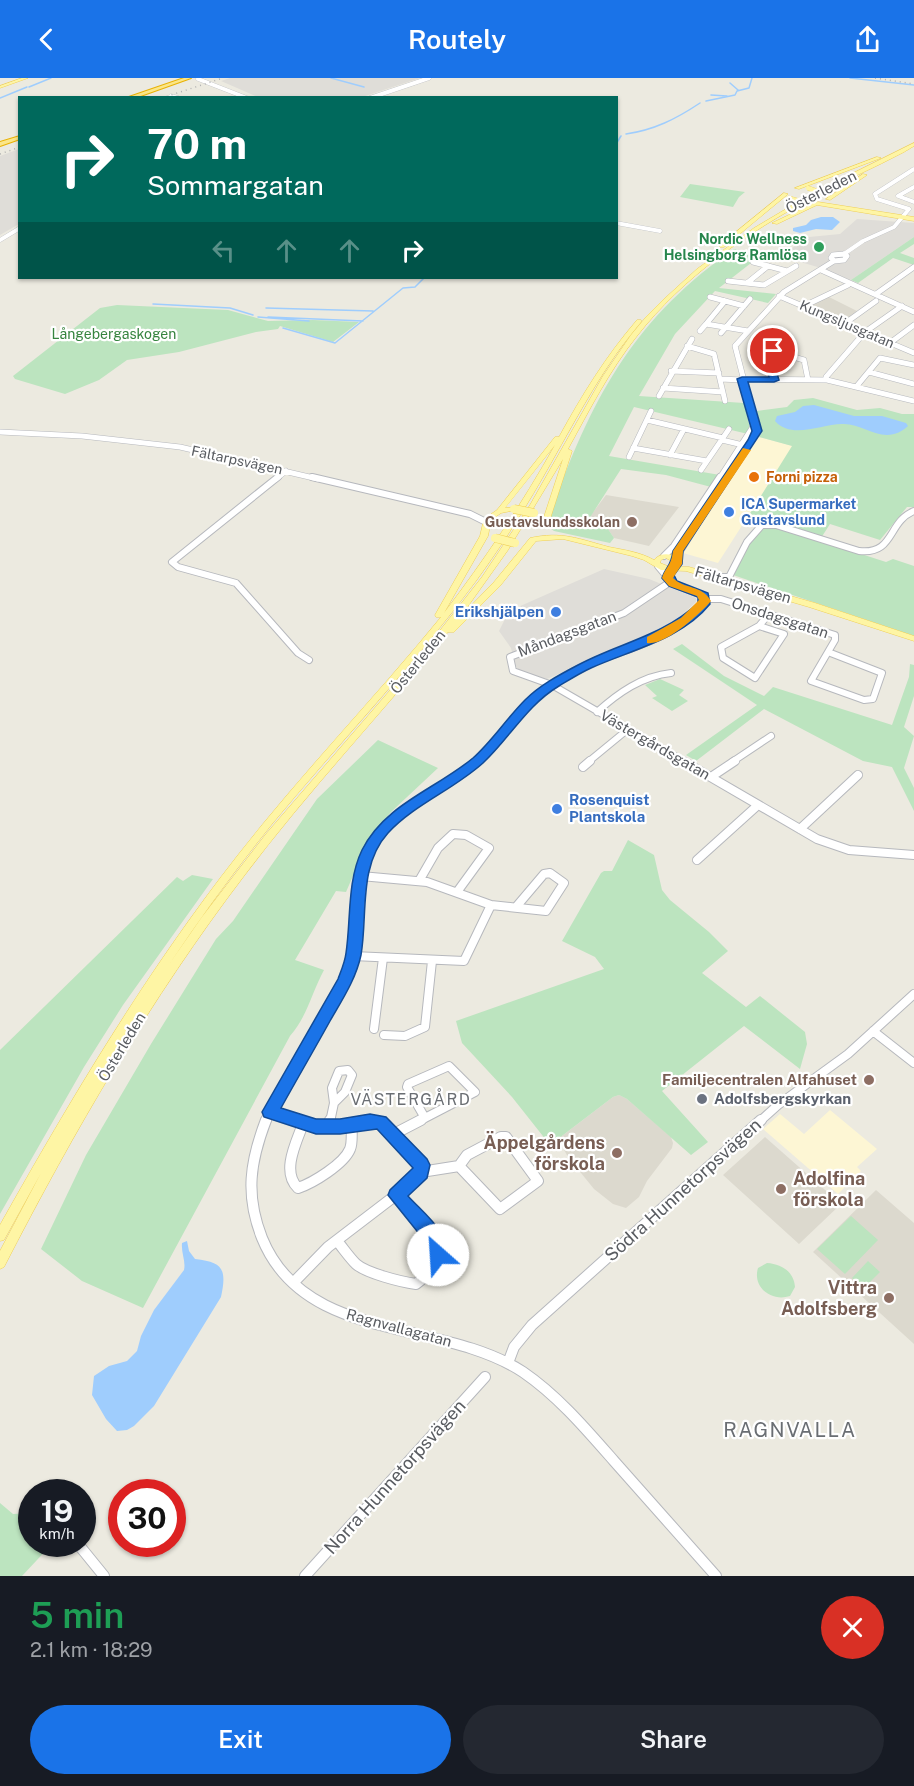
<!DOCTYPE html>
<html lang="en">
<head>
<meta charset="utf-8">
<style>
  :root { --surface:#171b24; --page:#242831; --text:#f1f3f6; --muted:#9ea1a6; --accent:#1a73e8 }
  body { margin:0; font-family:"Public Sans",sans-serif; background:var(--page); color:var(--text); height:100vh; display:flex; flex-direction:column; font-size:22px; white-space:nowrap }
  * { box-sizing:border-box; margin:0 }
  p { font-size:20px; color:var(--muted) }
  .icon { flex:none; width:33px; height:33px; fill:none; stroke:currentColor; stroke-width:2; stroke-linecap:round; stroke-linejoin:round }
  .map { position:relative; height:1498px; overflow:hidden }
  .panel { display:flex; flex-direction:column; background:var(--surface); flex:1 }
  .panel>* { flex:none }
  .hud { position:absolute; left:18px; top:18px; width:600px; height:183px; border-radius:0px; box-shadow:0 2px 4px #0004; background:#00695c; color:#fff; overflow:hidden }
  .speed { position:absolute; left:18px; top:1401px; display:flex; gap:12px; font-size:30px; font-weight:700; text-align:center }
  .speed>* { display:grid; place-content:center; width:78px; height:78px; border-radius:50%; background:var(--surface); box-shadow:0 2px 4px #0004; line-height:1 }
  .speed small { font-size:15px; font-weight:400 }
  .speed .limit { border:9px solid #d22; background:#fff; color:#111 }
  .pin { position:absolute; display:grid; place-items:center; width:51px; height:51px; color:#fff; margin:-26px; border:3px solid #fff; border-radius:50%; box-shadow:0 2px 6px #0007 }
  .me { position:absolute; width:66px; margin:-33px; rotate:334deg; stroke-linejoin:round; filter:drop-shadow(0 0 4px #0008) }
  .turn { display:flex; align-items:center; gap:21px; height:126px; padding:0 30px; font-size:27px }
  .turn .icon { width:78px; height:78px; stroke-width:2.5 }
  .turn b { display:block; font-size:42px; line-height:51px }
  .lanes { display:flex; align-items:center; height:57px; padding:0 30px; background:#0003; justify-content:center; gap:30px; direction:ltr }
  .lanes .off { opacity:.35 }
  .round { display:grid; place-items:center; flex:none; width:63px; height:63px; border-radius:32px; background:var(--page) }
  .headline { display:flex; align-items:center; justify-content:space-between; height:102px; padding:0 30px }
  h1 { font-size:36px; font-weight:600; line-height:45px; color:#1e9e55 }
  .action { display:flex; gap:12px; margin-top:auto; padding:12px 30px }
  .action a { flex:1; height:69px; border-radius:36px; background:var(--accent); color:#fff; font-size:24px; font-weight:600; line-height:69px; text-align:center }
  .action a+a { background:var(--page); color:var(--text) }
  header { display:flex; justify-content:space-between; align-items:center; height:78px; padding:0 30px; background:var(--accent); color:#fff; font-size:27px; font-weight:600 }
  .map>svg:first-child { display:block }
  .commercial { fill:#fdf6d4 }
  .industrial { fill:#dfddd8 }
  .education { fill:#dcd9ce }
  .green { fill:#bce4bf }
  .water { fill:#9fcdfd }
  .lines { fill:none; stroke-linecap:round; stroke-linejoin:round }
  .stream { stroke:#9fcdfd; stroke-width:1.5 }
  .minor-far4-casing { stroke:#b6b8bd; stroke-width:4.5 }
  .minor-far3-casing { stroke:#b6b8bd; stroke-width:6 }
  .minor-far2-casing { stroke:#b6b8bd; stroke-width:8 }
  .minor-far1-casing { stroke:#b6b8bd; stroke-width:10 }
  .minor-casing { stroke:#b6b8bd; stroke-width:12 }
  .major-casing { stroke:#efcf57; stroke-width:1 }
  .highway-casing { stroke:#e8b104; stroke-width:2 }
  .minor-far4 { stroke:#fff; stroke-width:4 }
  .minor-far3 { stroke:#fff; stroke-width:5 }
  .minor-far2 { stroke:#fff; stroke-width:6 }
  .minor-far1 { stroke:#fff; stroke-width:8 }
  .minor { stroke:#fff; stroke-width:10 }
  .major { fill:#fef5a4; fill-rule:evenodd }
  .highway { fill:#fbe688; fill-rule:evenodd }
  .rail { stroke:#b2b3b3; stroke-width:1.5; stroke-dasharray:1 4; stroke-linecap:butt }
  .major-bridge-far1-casing { stroke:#efcf57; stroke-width:5; stroke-linecap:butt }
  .major-bridge-casing { stroke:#efcf57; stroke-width:9; stroke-linecap:butt }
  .major-bridge-far1 { stroke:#fef5a4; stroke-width:4.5 }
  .major-bridge { stroke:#fef5a4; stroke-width:8 }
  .route { fill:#1a73e8; stroke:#114b97; stroke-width:1.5 }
  .slow { fill:#f59e0b }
  .leisure-dot { fill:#2e9e5b; stroke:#fff; stroke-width:2 }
  .food-dot { fill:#e8710a; stroke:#fff; stroke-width:2 }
  .shop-dot { fill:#3f7fe0; stroke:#fff; stroke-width:2 }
  .education-dot { fill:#8d6e63; stroke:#fff; stroke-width:2 }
  .worship-dot { fill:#6b7280; stroke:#fff; stroke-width:2 }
  .labels { text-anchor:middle; stroke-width:4.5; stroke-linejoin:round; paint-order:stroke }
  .far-leisure-label { font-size:14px; font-weight:bold; fill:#27864d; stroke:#fff; text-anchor:end }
  .far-street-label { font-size:14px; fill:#595c61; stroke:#fff }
  .far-park-label { font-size:14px; fill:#36843f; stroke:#fff }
  .far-food-label { font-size:14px; font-weight:bold; fill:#c56008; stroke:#fff; text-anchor:start }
  .far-shop-label { font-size:14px; font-weight:bold; fill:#366cbe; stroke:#fff; text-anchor:start }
  .far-education-label { font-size:14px; font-weight:bold; fill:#785e54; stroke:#fff; text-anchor:end }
  .street-label { font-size:15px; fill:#595c61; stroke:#fff }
  .shop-label { font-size:15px; font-weight:bold; fill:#366cbe; stroke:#fff; text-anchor:end }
  .education-label { font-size:15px; font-weight:bold; fill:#785e54; stroke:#fff; text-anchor:end }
  .worship-label { font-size:15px; font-weight:bold; fill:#5b616d; stroke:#fff; text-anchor:start }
  .neighbourhood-label { font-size:16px; letter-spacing:1.5px; fill:#6a6e73; stroke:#fff }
  .near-education-label { font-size:18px; font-weight:bold; fill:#785e54; stroke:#fff; text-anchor:end }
  .near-street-label { font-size:18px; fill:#595c61; stroke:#fff }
  .near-neighbourhood-label { font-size:20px; letter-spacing:1.5px; fill:#6a6e73; stroke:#fff }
</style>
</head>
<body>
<header><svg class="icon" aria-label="back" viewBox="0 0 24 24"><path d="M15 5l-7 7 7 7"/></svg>Routely<svg class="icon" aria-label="share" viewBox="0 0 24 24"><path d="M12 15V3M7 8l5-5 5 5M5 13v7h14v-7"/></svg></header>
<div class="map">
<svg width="914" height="1498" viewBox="0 0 914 1498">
  <rect width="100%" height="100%" fill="#eceae0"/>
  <path class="commercial" d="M 759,359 L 793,368 L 718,485 L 683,475 Z
    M 830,1032 L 877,1071 L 857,1089 L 861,1093 L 838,1116 L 763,1051 L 780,1036 L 804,1056 Z"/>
  <path class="industrial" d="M 230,0 L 420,0 L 359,20 L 258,19 L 221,3 Z
    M 19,71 L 19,146 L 0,157 L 0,78 Z
    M 857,141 L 914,145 L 914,159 L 851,202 L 821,190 L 780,178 L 809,159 L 840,156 Z
    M 604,491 L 649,501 L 696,520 L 696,524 L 673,545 L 647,559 L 547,601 L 521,595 L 515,587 L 511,570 L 499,553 L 509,533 Z"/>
  <path class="education" d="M 827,218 L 859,234 L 844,243 L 808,228 Z
    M 606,417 L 679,429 L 649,468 L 614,460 L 606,448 L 588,441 Z
    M 619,1017 L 627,1021 L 671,1059 L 673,1065 L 672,1070 L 647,1103 L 639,1119 L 626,1130 L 613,1126 L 594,1111 L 568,1079 L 558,1061 L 613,1019 Z
    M 765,1059 L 841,1126 L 799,1166 L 723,1097 Z
    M 876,1112 L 914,1145 L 914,1266 L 813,1174 Z"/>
  <path class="green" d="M 690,106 L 745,114 L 739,119 L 733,129 L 680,119 Z
    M 914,159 L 914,166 L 900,175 L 914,180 L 914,187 L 893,180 L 858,205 L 851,202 Z
    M 734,171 L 760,178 L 719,210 L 776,216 L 768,225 L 715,213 L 675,256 L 639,318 L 744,325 L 750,350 L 748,356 L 634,329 L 609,378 L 720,397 L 711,409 L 666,397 L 621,391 L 589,441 L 606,448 L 614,460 L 610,465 L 554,453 L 550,450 L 548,442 C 589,326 630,243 734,171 Z
    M 117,227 L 228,232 L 268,243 L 313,242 L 359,244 L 333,264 L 280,248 L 278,251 L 256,254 L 179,274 L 127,282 L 99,302 L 65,316 L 15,301 L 13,298 L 100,230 Z
    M 813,320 L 857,332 L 880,330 L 902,336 L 914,336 L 914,429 L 907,429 L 880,462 L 830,446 L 821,460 L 749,437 L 792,368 L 759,359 L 761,350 L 757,333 L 787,329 L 794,322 Z
    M 774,448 L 886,484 L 893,481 L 914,488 L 914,558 L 733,497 C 743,478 751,450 774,448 Z
    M 682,566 L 724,598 L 764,618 L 773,609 L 892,647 L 909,599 L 910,586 L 914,587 L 914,618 L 904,649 L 914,658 L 904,690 L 914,710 L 914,733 L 892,689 L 863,683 L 764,631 L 696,683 L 686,677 L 757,627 L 673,571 Z
    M 660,601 L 684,612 L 679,617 L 688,623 L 672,633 L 652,620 L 657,618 L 645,607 Z
    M 378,662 L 438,690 L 391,734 L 369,761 L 346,814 L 336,813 L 295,882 L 324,892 C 312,914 307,939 290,958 L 143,1230 L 82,1203 L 41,1171 L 86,1077 L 151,966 L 216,861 L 233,843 L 317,721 Z
    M 628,762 L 654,777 L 662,812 L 670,822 L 709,854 L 728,873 L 702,895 L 746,929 L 760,918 L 805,954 L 807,966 L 800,991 L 744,948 L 662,1013 L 708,1064 L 691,1077 L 627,1021 L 619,1017 L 613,1019 L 550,1067 L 512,1019 L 462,965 L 456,943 L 604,891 L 595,879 L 562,863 L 601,795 L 604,793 L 612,793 Z
    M 192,797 L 213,801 L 123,927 L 84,989 L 0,1136 L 0,972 L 177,799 L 183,803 Z
    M 851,1138 L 878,1162 L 845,1196 L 817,1171 Z
    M 868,1183 L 880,1194 L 863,1211 L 852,1200 Z
    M 767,1185 C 782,1186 794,1194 795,1209 L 790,1218 C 772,1224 752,1210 758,1190 Z
    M 0,1425 L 13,1436 L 31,1435 L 32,1466 L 52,1466 L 22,1498 L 0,1498 Z"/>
  <path class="water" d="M 821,139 L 833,139 L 840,144 L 832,152 L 816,151 L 800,155 L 793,153 L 793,150 L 806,147 L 811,142 Z
    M 814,327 L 854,338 L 882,338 L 906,345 L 908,348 C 903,353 895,357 887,357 C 872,357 858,345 842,346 C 821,346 792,362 775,343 L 777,338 L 795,334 L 803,328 Z
    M 187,1163 L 189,1173 L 195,1181 C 223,1184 227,1191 221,1219 L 154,1328 L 134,1348 L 127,1352 L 117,1353 L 106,1341 L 92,1317 L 94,1298 L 109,1288 L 127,1283 L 137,1273 L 141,1258 L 154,1232 L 184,1192 C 186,1183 181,1175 182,1165 Z"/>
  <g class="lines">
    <path class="stream" d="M 331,0 L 364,9
      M 850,0 L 914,7
      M 730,5 L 738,12
      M 29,9 L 51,0
      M 711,17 L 727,18
      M 0,20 L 27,9
      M 706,23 L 735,17 L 737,13 L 749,10 L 752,0
      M 626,56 C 654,52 676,41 700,25
      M 616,66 L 621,58
      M 153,226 L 230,230 L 253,237
      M 266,230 L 373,233
      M 258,239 L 309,243
      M 268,239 L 363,243
      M 283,250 L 335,265 L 403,210 L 415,209 L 424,200"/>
    <g class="minor-far4-casing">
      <path id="minor-far4" d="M 198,1 L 247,20
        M 171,18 L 178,20
        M 370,20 L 429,0
        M 914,109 L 898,118 L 914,124
        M 616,145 L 660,153
        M 0,162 L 20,150
        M 844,176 L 846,177
        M 833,177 L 844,176 L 863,163 L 894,149 L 909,131 L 877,121 L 875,116 L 914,91"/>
    </g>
    <g class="minor-far3-casing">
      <path id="minor-far3" d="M 834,183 L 831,180 L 833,177 L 844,176
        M 753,184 L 787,193
        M 821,192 L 914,234
        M 728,203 L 764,207 L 796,188
        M 747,205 L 768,188
        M 876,216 L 914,189
        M 779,218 L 914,275
        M 710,219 L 744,228
        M 804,228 L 848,207
        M 706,246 L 725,223
        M 844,246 L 876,223
        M 700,253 L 706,246 L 748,253
        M 721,255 L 750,221
        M 890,265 L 914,247
        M 687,268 L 714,276 L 725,323
        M 671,293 L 719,295
        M 869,294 L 914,306
        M 720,301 L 742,302
        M 742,301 L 827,302 L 914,323
        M 774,302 L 767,278 L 773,273 L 804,282 L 808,302
        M 827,302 L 826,299 L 865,254 L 902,228
        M 856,309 L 880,280 L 914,287
        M 663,310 L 723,314
        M 659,318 L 692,261
        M 647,342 L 723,360
        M 0,354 L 82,358 L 180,369 L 318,401
        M 722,362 L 747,368
        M 633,370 L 707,383
        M 670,377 L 684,351
        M 629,379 L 651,333
        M 701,392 L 729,351
        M 276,401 L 286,393
        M 719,401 L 754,347
        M 725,401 L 757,353 L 735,268 L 784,214 L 834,183 L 844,182 L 847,178 L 844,176"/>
    </g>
    <g class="minor-far2-casing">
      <path id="minor-far2" d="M 278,399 L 172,484 L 178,489 L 236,505 L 298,575 L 309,582
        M 312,399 L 470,436 L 486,444
        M 664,478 L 674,468 L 720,399
        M 675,481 L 726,399
        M 717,499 L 729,499 L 747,464 L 762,447 L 776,447 L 859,473 C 895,477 887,444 914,433
        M 670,504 L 624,535 L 510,579 L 513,593 L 552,607 L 685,684
        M 706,521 L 721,521 L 835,557 L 835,562 L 811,603 L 864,622 L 873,621 L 882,595 L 828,574
        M 759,548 L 784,556 L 755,600 L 723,580 L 721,569 Z
        M 759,548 L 769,536
        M 597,634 C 618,615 642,598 671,595
        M 475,684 C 505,658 527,623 560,601 C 605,571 674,570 706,521 L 704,518 L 673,506 L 658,488
        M 588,684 L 627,652
        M 732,684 L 771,658"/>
    </g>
    <g class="minor-far1-casing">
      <path id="minor-far1" d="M 683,683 L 817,761 L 849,772 L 914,777
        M 583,689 L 590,683
        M 711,699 L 735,683
        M 800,751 L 858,697
        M 697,782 L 758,727
        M 419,803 L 438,770 L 453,756 L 466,757 L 489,770 L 457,814
        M 491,827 L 546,833 L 564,805 L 550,795 L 544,796 L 516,829
        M 353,878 L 464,883 L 491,827 L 427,804 L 361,798
        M 374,951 L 383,880
        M 873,953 L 914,985
        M 384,957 L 405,958 L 425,949 L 432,883
        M 449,988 L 475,1014 L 425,1040 L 407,1009 L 408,1006 Z
        M 348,992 L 352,997 L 345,1014 L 334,1025 L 332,1010 L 339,993 Z
        M 270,1034 L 297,1044
        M 266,1044 C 286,993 324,951 346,901 C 358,872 355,841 359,811 C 370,736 426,724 477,683
        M 330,1044 L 334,1025
        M 359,1044 L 379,1044
        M 418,1044 L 425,1040
        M 759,1044 L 778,1027 L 848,976 L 914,916"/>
    </g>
    <g class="minor-casing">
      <path id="minor" d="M 266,1042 C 250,1084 245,1117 262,1160 C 305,1266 441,1240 523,1294 C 558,1318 586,1351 614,1383 C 648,1421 682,1460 716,1498
        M 292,1042 L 329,1049 L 369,1042 L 380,1044 L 404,1065 L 422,1089 L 421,1094 L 396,1117 L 328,1169 L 293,1205
        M 303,1046 C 296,1065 281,1094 298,1110 C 313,1105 344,1086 350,1071 C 353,1064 351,1054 352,1047
        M 329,1049 L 330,1042
        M 394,1056 L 421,1042
        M 501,1059 L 506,1059 L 538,1103 L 500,1131 L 459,1088 L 467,1077 Z
        M 421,1094 L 459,1088
        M 337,1163 C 343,1170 349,1179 356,1186 C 366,1195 401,1204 416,1206 C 429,1197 438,1181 438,1165 L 396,1117
        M 508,1285 L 514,1269 L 532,1247 L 761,1042
        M 78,1466 L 104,1498
        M 305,1498 L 485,1299"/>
    </g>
    <g class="major-casing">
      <path id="major" d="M 22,0 L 28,0 L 0,10 L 0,8 Z
        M 914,65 L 914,68 L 904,74 C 874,90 843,103 814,119 C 748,154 683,199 637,258 C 609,293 589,333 568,371 L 572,373 L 551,438 L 549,448 L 545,450 L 541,448 L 563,381 L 508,472 L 461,538 L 494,504 L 530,460 C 562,453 579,461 609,469 C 624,472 640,474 654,482 C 662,473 674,475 681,484 L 677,489 L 689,489 L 815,525 L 914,558 L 914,563 L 809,529 L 686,493 L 661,492 L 644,482 L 632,478 L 563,461 L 536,463 L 500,508 L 454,554 L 448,554 C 381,636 308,713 244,798 C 151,920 74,1053 4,1189 L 0,1191 L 0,1173 L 41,1095 L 4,1162 L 0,1163 L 0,1147 C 72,1019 147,893 238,777 C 302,695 375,620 441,539 L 436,539 L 435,537 L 480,458 L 484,441 L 497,432 L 555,359 L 559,359 C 582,317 606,278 637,242 L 641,242 L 641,244 C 604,287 579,336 551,385 C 528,426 503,466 476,503 C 413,588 339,665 272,746 C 236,791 202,837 170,885 L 202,839 L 266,756 L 423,574 L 482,499 L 530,427 L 603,298 L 631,257 L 646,239 L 663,222 L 697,191 L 754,150 L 813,115 ZM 555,367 C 522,426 485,481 444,535 L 488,458 L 491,442 L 501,435 L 516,432 L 517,431 L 514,429 L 505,430 ZM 666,480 L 673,484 L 670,489 L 660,485 L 661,482 Z
        M 877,79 L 881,80 L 799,111 L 795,110 Z
        M 863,96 L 867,97 L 830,122 L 826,121 Z
        M 784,115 L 788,116 L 724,169 L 720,169 L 720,167 Z
        M 818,124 L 914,139 L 914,143 L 817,127 L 777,146 L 772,145 L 814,125 Z"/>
    </g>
    <g class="highway-casing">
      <path id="highway" d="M 184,0 L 191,0 L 135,20 L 126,20 Z
        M 20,58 L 20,61 L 0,68 L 0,64 Z"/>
    </g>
    <use href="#minor-far4" class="minor-far4"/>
    <use href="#minor-far3" class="minor-far3"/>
    <use href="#minor-far2" class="minor-far2"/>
    <use href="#minor-far1" class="minor-far1"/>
    <use href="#minor" class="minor"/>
    <use href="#major" class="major"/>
    <use href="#highway" class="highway"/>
    <path class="rail" d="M 875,0 L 914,6
      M 162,20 L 223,0
      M 0,76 L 20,69"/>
    <g class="major-bridge-far1-casing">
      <path id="major-bridge-far1" d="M 808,110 L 828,117
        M 788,120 L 809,126"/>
    </g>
    <g class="major-bridge-casing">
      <path id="major-bridge" d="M 514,431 L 534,435
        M 495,460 L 515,465"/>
    </g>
    <use href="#major-bridge-far1" class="major-bridge-far1"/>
    <use href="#major-bridge" class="major-bridge"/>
  </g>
  <path class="route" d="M 769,272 L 777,273 L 772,279 L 779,302 L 774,304 L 748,304 L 762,353 L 683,473 L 682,486 L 674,497 L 677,503 L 708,515 L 710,526 C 682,561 631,572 591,590 C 580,595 569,602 559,608 C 527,627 509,661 483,685 C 453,712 415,726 388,755 C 358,788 368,837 361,877 C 356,901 342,922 330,943 C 314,972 297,1001 281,1030 L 316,1041 L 340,1041 L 370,1036 L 386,1039 L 427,1081 L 430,1087 L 427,1100 L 408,1118 C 423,1135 455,1158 445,1183 L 438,1185 L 432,1183 L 429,1168 L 388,1117 L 390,1112 L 413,1090 L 377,1051 L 340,1056 L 316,1056 L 264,1039 L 262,1034 L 338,901 C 341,893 345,884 346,875 C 351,842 347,803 362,772 C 385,726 436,711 473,680 C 492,663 507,640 525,622 C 540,607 559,597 578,587 C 619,565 663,558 698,525 L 698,519 L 669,508 L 662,500 C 666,488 671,489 673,473 L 748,362 L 752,353 L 737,301 L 742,299 L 769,299 L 763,278 Z"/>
  <path class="slow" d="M 743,370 L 751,372 L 683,473 L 682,486 L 673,500 C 685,512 701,506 711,523 C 700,536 665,568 647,565 L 647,559 L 681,540 L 699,522 L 697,518 L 669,508 L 662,500 C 666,488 671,489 673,473 Z"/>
  <circle class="leisure-dot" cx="819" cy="169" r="6"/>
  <circle class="food-dot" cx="754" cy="399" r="6"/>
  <g class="shop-dot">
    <circle cx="729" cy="434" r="6"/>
    <circle cx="556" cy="534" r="6"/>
    <circle cx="557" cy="731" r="6"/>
  </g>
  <g class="education-dot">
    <circle cx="632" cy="444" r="6"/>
    <circle cx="869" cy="1002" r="6"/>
    <circle cx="617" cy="1075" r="6"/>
    <circle cx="781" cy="1111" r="6"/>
    <circle cx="889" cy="1220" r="6"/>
  </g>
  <circle class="worship-dot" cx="702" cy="1021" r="6"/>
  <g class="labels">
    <g class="far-leisure-label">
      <text x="807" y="166">Nordic Wellness<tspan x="807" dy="16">Helsingborg Ramlösa</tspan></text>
    </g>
    <g class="far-street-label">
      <text transform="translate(847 246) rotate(23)" y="5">Kungsljusgatan</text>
      <text transform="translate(237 382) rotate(12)" y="5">Fältarpsvägen</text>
    </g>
    <g class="far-park-label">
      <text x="114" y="261">Långebergaskogen</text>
    </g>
    <g class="far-food-label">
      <text x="766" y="404">Forni pizza</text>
    </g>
    <g class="far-shop-label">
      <text x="741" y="431">ICA Supermarket<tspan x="741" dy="16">Gustavslund</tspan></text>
    </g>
    <g class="far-education-label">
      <text x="620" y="449">Gustavslundsskolan</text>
    </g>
    <g class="street-label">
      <text transform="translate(821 114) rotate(-27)" y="5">Österleden</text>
      <text transform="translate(743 507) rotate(16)" y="5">Fältarpsvägen</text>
      <text transform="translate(780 540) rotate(18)" y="5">Onsdagsgatan</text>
      <text transform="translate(567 556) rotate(-21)" y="5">Måndagsgatan</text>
      <text transform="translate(418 584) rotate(-51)" y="5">Österleden</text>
      <text transform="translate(655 667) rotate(30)" y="5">Västergårdsgatan</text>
      <text transform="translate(122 969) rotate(-59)" y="5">Österleden</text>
      <text transform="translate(399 1250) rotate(15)" y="5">Ragnvallagatan</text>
    </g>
    <g class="shop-label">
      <text x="544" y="539">Erikshjälpen</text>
      <text x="569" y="727" text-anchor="start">Rosenquist<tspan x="569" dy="17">Plantskola</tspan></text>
    </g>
    <g class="education-label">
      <text x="857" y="1007">Familjecentralen Alfahuset</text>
    </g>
    <g class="worship-label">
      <text x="714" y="1026">Adolfsbergskyrkan</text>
    </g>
    <g class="neighbourhood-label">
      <text x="411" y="1027">VÄSTERGÅRD</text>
    </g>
    <g class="near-education-label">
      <text x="605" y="1071">Äppelgårdens<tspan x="605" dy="21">förskola</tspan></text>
      <text x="793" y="1107" text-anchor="start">Adolfina<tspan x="793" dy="21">förskola</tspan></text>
      <text x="877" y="1216">Vittra<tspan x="877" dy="21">Adolfsberg</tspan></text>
    </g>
    <g class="near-street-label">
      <text transform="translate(683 1112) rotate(-42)" y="6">Södra Hunnetorpsvägen</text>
      <text transform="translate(395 1399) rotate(-48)" y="6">Norra Hunnetorpsvägen</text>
    </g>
    <g class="near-neighbourhood-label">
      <text x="790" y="1359">RAGNVALLA</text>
    </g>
  </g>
</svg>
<div class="speed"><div>19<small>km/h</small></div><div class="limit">30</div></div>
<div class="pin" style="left:773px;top:273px;background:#d93025"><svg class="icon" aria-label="arrive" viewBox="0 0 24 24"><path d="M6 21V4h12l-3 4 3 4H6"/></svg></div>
<svg class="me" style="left:438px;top:1177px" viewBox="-20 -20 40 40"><circle r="19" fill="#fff"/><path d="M0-13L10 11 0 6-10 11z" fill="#1a73e8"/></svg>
<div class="hud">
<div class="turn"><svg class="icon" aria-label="right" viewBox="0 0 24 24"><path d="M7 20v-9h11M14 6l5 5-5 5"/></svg><div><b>70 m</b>Sommargatan</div></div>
<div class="lanes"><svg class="icon off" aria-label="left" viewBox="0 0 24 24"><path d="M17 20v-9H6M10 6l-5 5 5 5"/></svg><svg class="icon off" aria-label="ahead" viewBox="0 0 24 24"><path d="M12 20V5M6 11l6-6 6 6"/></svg><svg class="icon off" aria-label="ahead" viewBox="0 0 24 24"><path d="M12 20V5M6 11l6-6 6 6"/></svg><svg class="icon" aria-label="right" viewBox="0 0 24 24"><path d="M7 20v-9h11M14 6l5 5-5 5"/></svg></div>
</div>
</div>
<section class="panel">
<div class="headline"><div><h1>5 min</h1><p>2.1 km · 18:29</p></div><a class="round" style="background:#d93025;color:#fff"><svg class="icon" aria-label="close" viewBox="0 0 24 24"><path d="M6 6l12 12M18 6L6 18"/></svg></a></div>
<div class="action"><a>Exit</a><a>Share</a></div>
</section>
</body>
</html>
